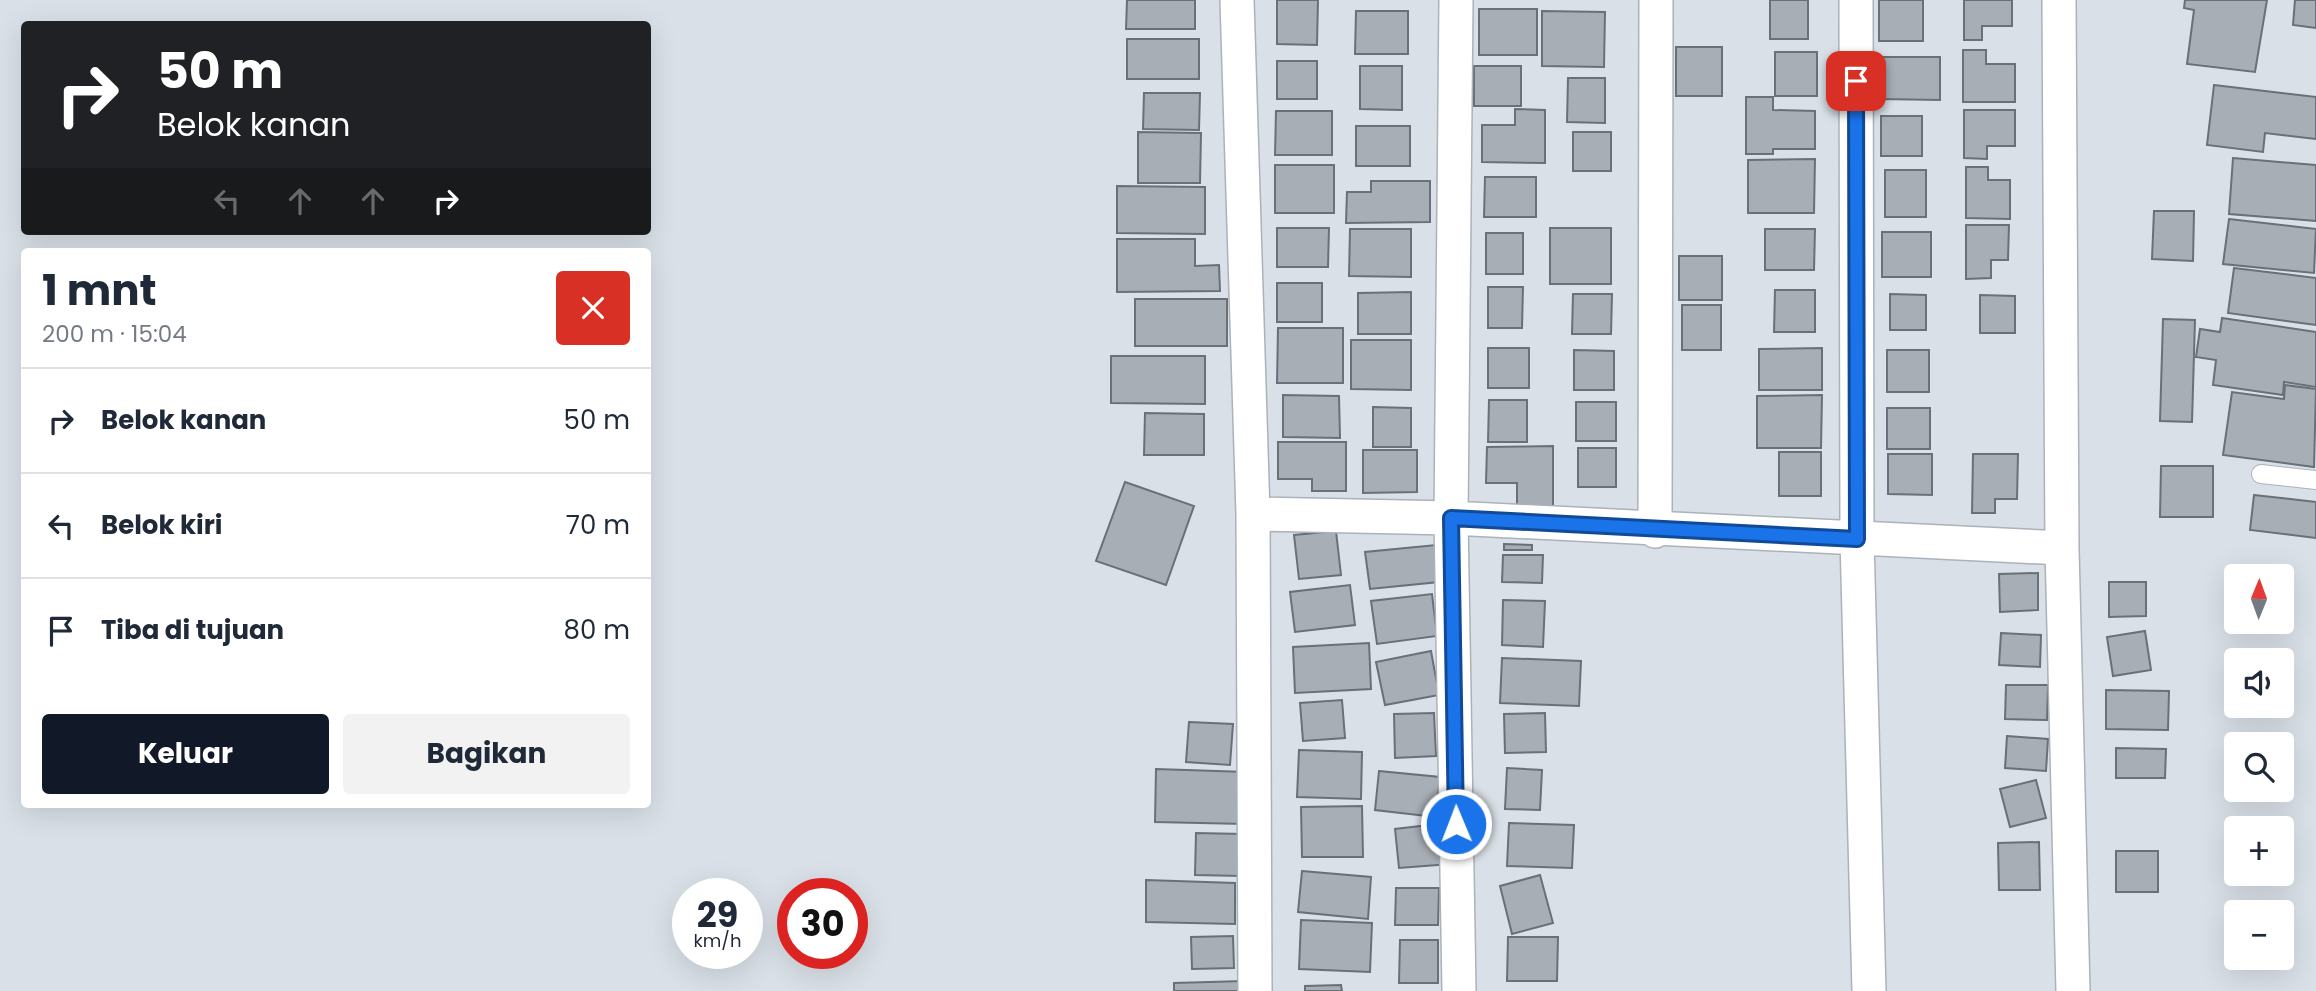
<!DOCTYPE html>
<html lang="id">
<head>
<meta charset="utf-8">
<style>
  :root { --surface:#fff; --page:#f2f2f3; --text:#1f2937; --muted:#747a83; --line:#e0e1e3; --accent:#111827 }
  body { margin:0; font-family:Poppins,sans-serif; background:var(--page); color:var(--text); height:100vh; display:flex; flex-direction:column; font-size:26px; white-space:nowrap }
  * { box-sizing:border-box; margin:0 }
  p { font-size:23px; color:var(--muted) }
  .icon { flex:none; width:38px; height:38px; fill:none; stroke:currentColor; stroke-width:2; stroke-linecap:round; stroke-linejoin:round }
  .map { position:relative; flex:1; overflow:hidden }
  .side { position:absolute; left:21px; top:248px; width:630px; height:560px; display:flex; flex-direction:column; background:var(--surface); border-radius:7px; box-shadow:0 7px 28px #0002 }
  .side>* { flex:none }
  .hud { position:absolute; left:21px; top:21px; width:630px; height:214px; border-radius:7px; box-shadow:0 7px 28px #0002; background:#202124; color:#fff; overflow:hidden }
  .needle { width:46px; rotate:1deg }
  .buttons { position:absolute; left:2224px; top:564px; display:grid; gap:14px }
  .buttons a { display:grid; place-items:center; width:70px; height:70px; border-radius:7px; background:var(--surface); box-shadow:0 7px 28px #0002; font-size:35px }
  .speed { position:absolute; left:672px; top:878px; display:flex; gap:14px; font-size:35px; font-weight:700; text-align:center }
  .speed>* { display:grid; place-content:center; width:91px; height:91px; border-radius:50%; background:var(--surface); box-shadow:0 7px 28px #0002; line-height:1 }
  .speed small { font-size:18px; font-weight:400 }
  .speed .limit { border:10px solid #d22; background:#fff; color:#111 }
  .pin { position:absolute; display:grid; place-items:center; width:60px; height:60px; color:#fff; margin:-30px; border-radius:14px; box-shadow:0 4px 10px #0006 }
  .me { position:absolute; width:77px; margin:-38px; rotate:359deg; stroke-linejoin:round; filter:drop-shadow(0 0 5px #0008) }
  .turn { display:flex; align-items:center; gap:24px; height:147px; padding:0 21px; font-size:32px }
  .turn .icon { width:91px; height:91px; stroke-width:2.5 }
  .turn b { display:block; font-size:49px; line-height:60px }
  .lanes { display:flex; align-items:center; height:66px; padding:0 21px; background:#0003; justify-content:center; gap:35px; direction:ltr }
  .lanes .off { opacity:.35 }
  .round { display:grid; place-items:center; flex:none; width:74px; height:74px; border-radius:7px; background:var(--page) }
  .overview { display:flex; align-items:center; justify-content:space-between; height:119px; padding:0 21px }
  h1 { font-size:42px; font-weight:700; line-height:52px }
  .primary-button { display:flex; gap:14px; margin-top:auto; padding:14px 21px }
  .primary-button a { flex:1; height:80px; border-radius:7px; background:var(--accent); color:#fff; font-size:28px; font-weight:700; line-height:80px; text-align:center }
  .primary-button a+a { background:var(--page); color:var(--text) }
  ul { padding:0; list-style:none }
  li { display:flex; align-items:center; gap:21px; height:105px; padding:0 21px; border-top:2px solid var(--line) }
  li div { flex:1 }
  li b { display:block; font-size:26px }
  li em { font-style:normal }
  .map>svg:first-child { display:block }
  .building { fill:#a8aeb6; stroke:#6a7077; stroke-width:2 }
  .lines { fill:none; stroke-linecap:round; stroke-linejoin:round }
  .lane-casing { stroke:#abb2b9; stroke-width:20 }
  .street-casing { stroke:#abb2b9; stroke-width:36 }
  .lane { stroke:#fff; stroke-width:18 }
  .street { stroke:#fff; stroke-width:33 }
  .route-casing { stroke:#114b97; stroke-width:18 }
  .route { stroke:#1a73e8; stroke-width:12 }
</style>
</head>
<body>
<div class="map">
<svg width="2316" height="991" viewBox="0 0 2316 991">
  <rect width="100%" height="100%" fill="#d9e0e7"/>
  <path class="building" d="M 1127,0 L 1195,0 L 1195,29 L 1126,29 Z
    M 1277,0 L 1318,0 L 1317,45 L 1277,44 Z
    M 1770,0 L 1808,0 L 1808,39 L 1770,39 Z
    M 1879,0 L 1923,0 L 1923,41 L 1879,41 Z
    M 1964,0 L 2012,0 L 2012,26 L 1982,26 L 1982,40 L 1964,40 Z
    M 2185,0 L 2267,0 L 2255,72 L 2187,64 L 2194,10 L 2184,8 Z
    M 2295,0 L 2316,0 L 2316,28 L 2293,25 Z
    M 1479,9 L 1537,9 L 1537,55 L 1479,55 Z
    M 1356,11 L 1408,11 L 1408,54 L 1355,54 Z
    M 1542,11 L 1605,12 L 1604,67 L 1542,66 Z
    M 1127,39 L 1199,39 L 1199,79 L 1127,79 Z
    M 1676,47 L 1722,47 L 1722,96 L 1676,96 Z
    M 1963,50 L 1986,50 L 1986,64 L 2015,64 L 2015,102 L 1963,102 Z
    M 1775,52 L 1817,52 L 1817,96 L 1775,96 Z
    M 1880,57 L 1940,57 L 1940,100 L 1880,99 Z
    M 1277,61 L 1317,61 L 1317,99 L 1277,99 Z
    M 1360,66 L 1402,66 L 1402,110 L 1360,109 Z
    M 1474,66 L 1521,66 L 1521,106 L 1474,106 Z
    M 1568,78 L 1605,78 L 1605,123 L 1567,122 Z
    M 2214,85 L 2316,97 L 2316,139 L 2265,133 L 2263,152 L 2207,145 Z
    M 1144,93 L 1200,93 L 1199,130 L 1143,129 Z
    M 1746,97 L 1773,97 L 1773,110 L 1815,111 L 1815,149 L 1773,149 L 1773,154 L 1746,154 Z
    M 1515,109 L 1545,110 L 1545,163 L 1482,162 L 1482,125 L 1515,125 Z
    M 1964,110 L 2015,110 L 2015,146 L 1987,146 L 1987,159 L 1964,158 Z
    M 1276,111 L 1332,111 L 1332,155 L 1275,155 Z
    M 1881,116 L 1922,116 L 1922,156 L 1881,156 Z
    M 1356,126 L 1410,126 L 1410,166 L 1356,166 Z
    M 1138,132 L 1201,133 L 1200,183 L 1138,183 Z
    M 1573,132 L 1611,132 L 1611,171 L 1573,171 Z
    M 2233,158 L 2316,165 L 2316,221 L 2229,214 Z
    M 1815,159 L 1814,213 L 1748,213 L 1748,160 Z
    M 1275,165 L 1334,165 L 1334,213 L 1275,213 Z
    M 1966,167 L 1988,167 L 1988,180 L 2010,180 L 2010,219 L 1966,218 Z
    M 1885,170 L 1926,170 L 1926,217 L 1885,217 Z
    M 1485,177 L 1536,177 L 1536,217 L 1484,217 Z
    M 1371,181 L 1430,181 L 1430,222 L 1346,223 L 1347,192 L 1371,192 Z
    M 1117,186 L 1205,187 L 1205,234 L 1117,233 Z
    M 2154,211 L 2194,211 L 2193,261 L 2152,259 Z
    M 2229,219 L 2316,229 L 2314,273 L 2223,264 Z
    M 1966,225 L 2009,225 L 2008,260 L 1991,260 L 1991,278 L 1966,279 Z
    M 1277,228 L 1329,228 L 1328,267 L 1277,267 Z
    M 1550,228 L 1611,228 L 1611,284 L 1550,284 Z
    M 1350,229 L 1411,229 L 1411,277 L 1349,276 Z
    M 1765,229 L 1815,229 L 1814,270 L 1765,270 Z
    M 1882,232 L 1931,232 L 1931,277 L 1882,277 Z
    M 1486,233 L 1523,233 L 1523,274 L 1486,274 Z
    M 1117,239 L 1195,239 L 1195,266 L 1219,265 L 1220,291 L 1117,292 Z
    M 1679,256 L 1722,256 L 1722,300 L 1679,300 Z
    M 2234,268 L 2316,278 L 2316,325 L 2228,313 Z
    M 1277,283 L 1322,283 L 1322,322 L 1277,322 Z
    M 1488,287 L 1523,287 L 1522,328 L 1488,328 Z
    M 1775,290 L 1815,290 L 1815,332 L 1774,332 Z
    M 1411,292 L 1411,334 L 1358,334 L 1358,293 Z
    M 1573,294 L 1612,294 L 1611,334 L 1572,334 Z
    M 1890,294 L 1926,295 L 1926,330 L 1890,330 Z
    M 1980,295 L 2015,296 L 2015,333 L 1980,333 Z
    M 1135,299 L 1227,299 L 1227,346 L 1135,346 Z
    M 1682,305 L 1721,305 L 1721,350 L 1682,350 Z
    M 2222,318 L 2316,332 L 2316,387 L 2284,382 L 2283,395 L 2213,385 L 2216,360 L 2196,357 L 2200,329 L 2220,332 Z
    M 2163,319 L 2195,320 L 2192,422 L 2160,421 Z
    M 1278,328 L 1343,328 L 1343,383 L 1277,383 Z
    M 1351,340 L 1411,340 L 1411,390 L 1351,389 Z
    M 1488,348 L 1529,348 L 1529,388 L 1488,388 Z
    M 1822,348 L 1822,390 L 1759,390 L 1759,349 Z
    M 1574,350 L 1614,351 L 1614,390 L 1574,390 Z
    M 1887,350 L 1929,350 L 1929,392 L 1887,392 Z
    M 1111,356 L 1205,356 L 1205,404 L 1111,403 Z
    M 2285,385 L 2316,389 L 2314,467 L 2223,455 L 2232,392 L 2284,399 Z
    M 1283,395 L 1339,396 L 1340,438 L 1283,437 Z
    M 1822,395 L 1821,448 L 1757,448 L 1757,396 Z
    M 1489,400 L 1527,400 L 1527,442 L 1488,442 Z
    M 1576,402 L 1616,402 L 1616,441 L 1576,441 Z
    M 1373,407 L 1411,408 L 1411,447 L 1373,447 Z
    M 1887,408 L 1930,408 L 1930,449 L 1887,449 Z
    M 1145,413 L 1204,414 L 1204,455 L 1144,455 Z
    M 1278,442 L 1346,442 L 1346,491 L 1312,491 L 1312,479 L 1278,479 Z
    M 1553,446 L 1553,511 L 1517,511 L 1517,483 L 1486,483 L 1487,447 Z
    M 1578,448 L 1616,448 L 1616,487 L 1578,487 Z
    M 1363,450 L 1417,450 L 1417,492 L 1363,493 Z
    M 1779,452 L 1821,452 L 1821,496 L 1779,496 Z
    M 1888,454 L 1932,454 L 1932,495 L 1888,494 Z
    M 1973,454 L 2018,454 L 2017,499 L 1995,499 L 1995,513 L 1972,513 Z
    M 2161,466 L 2213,466 L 2213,517 L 2160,517 Z
    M 1125,482 L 1194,506 L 1166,585 L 1096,561 Z
    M 2254,495 L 2316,502 L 2316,538 L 2250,530 Z
    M 1336,531 L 1341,575 L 1299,579 L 1294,535 Z
    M 1504,544 L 1532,545 L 1532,550 L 1504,550 Z
    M 1436,545 L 1439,582 L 1370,589 L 1365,552 Z
    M 1503,555 L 1543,555 L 1542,583 L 1502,582 Z
    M 2038,573 L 2038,610 L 2000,612 L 1999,574 Z
    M 2109,582 L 2146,582 L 2146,616 L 2109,617 Z
    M 1350,585 L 1355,625 L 1295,632 L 1290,592 Z
    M 1432,594 L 1437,636 L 1377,644 L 1371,601 Z
    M 1503,600 L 1545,601 L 1543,647 L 1502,645 Z
    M 2145,631 L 2151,670 L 2113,676 L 2107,637 Z
    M 2001,633 L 2041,635 L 2040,667 L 1999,665 Z
    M 1369,643 L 1371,689 L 1295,693 L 1293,647 Z
    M 1431,651 L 1439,695 L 1385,705 L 1376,662 Z
    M 1502,658 L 1581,661 L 1579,706 L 1500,703 Z
    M 2006,685 L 2048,685 L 2047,720 L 2005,719 Z
    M 2106,690 L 2169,691 L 2168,730 L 2106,729 Z
    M 1342,700 L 1345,738 L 1303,741 L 1300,703 Z
    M 1434,713 L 1436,756 L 1395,758 L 1394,714 Z
    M 1545,713 L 1546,752 L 1505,753 L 1504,714 Z
    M 1189,722 L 1233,724 L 1230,765 L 1186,762 Z
    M 2007,736 L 2048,739 L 2046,771 L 2005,768 Z
    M 2116,748 L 2166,749 L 2165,778 L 2116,778 Z
    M 1299,750 L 1362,752 L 1361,799 L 1297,797 Z
    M 1507,768 L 1542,770 L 1540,810 L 1505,809 Z
    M 1156,769 L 1246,772 L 1245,824 L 1155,822 Z
    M 1379,771 L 1440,777 L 1435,817 L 1375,810 Z
    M 2036,780 L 2046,818 L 2010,827 L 2000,789 Z
    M 1362,806 L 1363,857 L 1302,857 L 1301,807 Z
    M 1446,823 L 1450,864 L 1399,868 L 1395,829 Z
    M 1509,823 L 1574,825 L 1572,868 L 1507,866 Z
    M 1196,833 L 1243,834 L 1242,876 L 1195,875 Z
    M 2039,842 L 2040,890 L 1999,890 L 1998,843 Z
    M 2116,851 L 2158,851 L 2158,892 L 2116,892 Z
    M 1302,871 L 1371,877 L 1368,919 L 1298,912 Z
    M 1540,875 L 1553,923 L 1512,934 L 1500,886 Z
    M 1146,880 L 1235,883 L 1235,924 L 1146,922 Z
    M 1396,888 L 1439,888 L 1438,925 L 1395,925 Z
    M 1301,920 L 1372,923 L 1370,972 L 1299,969 Z
    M 1233,936 L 1234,968 L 1192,969 L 1191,937 Z
    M 1508,937 L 1558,937 L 1557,981 L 1507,981 Z
    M 1400,940 L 1438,940 L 1438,983 L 1399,983 Z
    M 1244,981 L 1244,991 L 1174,991 L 1174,983 Z
    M 1341,985 L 1342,991 L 1305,991 L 1305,986 Z"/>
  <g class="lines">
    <g class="lane-casing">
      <path id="lane" d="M 2261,474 L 2316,480"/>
    </g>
    <g class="street-casing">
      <path id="street" d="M 1237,0 L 1253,514 L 1255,991
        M 1456,0 L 1451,518 L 1459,991
        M 1856,0 L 1857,539 L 1869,991
        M 2059,0 L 2062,548 L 2073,991
        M 1253,514 L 1451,518 L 2062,548
        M 1655,531 L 1656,0"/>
    </g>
    <use href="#lane" class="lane"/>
    <use href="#street" class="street"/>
  </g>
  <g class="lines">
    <g class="route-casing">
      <path id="route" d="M 1456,824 L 1451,518 L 1857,539 L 1856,81"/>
    </g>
    <use href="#route" class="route"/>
  </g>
</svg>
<div class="buttons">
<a><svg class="needle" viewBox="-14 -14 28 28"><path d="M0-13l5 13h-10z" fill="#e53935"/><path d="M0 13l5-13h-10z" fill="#747a83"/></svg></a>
<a><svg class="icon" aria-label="sound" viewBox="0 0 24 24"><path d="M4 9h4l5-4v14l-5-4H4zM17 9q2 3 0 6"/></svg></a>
<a><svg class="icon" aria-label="search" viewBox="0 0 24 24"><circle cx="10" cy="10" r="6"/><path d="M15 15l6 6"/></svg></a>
<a>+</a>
<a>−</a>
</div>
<div class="speed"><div>29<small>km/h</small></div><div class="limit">30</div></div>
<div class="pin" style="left:1856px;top:81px;background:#d93025"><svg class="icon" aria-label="arrive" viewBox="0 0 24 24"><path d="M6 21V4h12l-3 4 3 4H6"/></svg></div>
<svg class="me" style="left:1456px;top:824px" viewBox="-20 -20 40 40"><circle r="17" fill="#1a73e8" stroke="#fff" stroke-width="3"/><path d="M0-11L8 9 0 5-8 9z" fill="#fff"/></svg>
<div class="hud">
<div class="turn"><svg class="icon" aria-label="right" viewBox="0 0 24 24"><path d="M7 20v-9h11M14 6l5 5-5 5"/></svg><div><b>50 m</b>Belok kanan</div></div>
<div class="lanes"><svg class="icon off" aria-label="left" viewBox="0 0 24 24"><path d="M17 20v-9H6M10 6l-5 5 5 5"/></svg><svg class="icon off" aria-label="ahead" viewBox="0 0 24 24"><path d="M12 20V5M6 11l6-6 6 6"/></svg><svg class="icon off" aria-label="ahead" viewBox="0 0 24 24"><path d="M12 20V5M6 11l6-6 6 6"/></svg><svg class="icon" aria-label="right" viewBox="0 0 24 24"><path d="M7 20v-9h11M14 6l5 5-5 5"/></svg></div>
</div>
<section class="side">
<div class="overview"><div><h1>1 mnt</h1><p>200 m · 15:04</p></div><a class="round" style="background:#d93025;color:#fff"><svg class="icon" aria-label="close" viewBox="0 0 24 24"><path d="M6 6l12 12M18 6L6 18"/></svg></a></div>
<ul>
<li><svg class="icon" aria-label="right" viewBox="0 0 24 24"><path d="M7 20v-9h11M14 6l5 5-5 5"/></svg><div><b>Belok kanan</b></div><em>50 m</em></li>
<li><svg class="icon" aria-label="left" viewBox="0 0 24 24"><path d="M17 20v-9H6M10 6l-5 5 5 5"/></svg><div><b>Belok kiri</b></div><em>70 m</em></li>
<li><svg class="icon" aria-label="arrive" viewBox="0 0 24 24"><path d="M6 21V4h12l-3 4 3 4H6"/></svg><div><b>Tiba di tujuan</b></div><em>80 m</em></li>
</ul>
<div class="primary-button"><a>Keluar</a><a>Bagikan</a></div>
</section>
</div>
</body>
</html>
